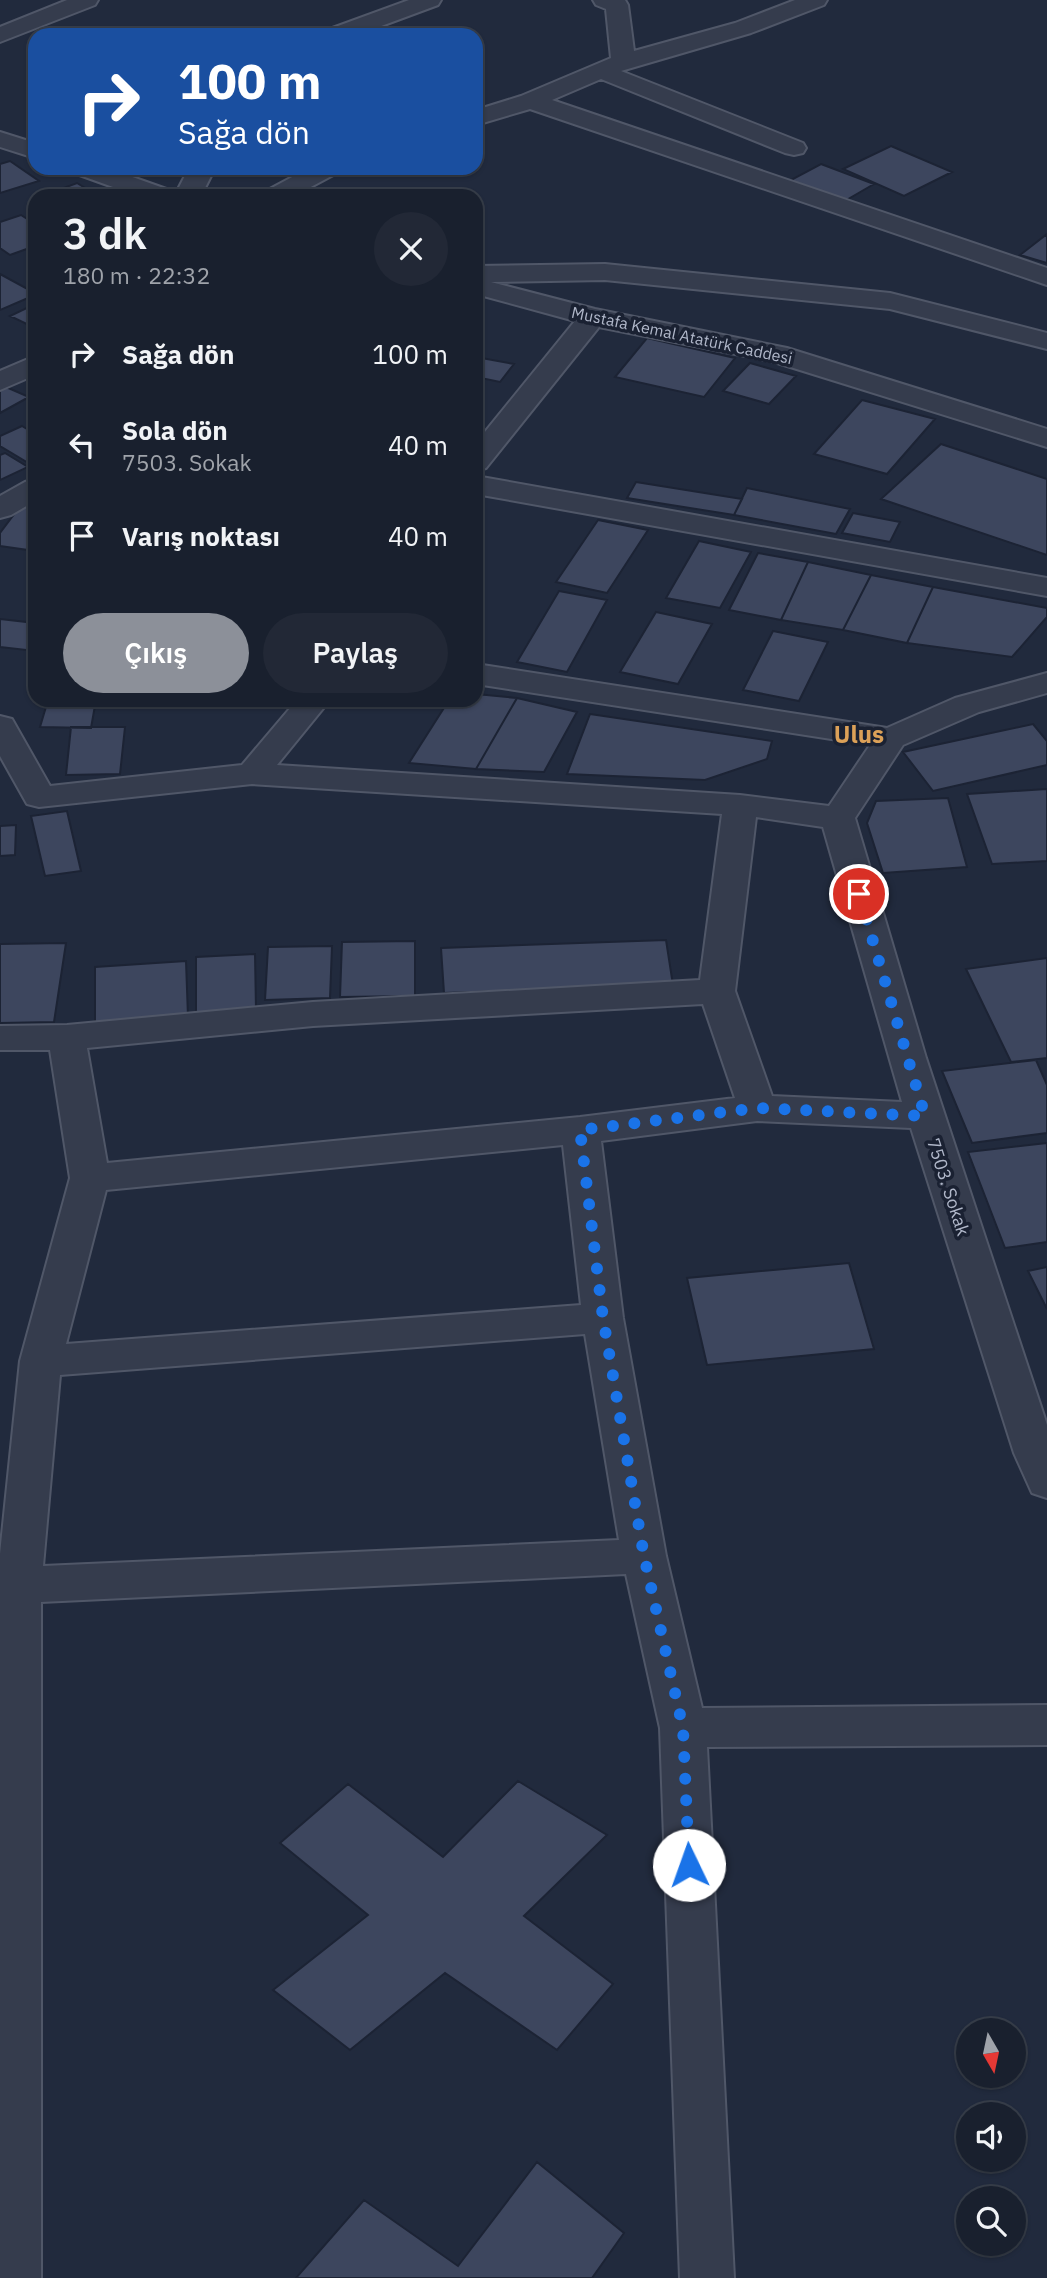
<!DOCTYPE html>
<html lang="tr">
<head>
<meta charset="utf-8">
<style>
  :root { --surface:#19202e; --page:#222836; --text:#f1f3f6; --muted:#9fa3aa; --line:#373e4a; --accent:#8c9099 }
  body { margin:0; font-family:"IBM Plex Sans",sans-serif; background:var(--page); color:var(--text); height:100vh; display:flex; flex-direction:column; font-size:26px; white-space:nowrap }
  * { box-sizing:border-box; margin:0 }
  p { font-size:23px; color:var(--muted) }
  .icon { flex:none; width:38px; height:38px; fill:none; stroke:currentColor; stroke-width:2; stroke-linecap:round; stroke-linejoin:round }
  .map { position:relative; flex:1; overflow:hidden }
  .side { position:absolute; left:28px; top:189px; width:455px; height:518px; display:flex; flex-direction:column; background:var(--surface); border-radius:21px; box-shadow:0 2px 5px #0004,0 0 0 2px var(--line) }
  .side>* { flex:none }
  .guide { position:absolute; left:28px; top:28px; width:455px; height:147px; border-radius:21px; box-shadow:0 2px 5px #0004,0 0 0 2px var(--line); background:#1a4fa0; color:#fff; overflow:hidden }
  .needle { width:46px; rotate:171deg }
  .fabs { position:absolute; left:956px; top:2018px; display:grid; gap:14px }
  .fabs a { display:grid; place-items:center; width:70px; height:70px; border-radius:50%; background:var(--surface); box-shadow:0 2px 5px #0004,0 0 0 2px var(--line); font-size:35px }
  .pin { position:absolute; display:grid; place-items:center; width:60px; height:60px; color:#fff; margin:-30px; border:4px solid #fff; border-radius:50%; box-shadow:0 2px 7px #0007 }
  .me { position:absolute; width:77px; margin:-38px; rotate:357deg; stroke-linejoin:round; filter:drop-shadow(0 0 5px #0008) }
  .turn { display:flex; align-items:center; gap:24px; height:147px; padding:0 35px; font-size:32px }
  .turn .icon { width:91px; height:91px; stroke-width:2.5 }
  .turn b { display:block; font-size:49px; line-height:60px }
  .round { display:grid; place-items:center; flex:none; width:74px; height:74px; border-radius:37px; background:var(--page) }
  .summary { display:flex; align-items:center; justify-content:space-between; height:119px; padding:0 35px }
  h1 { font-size:42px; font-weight:600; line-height:52px }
  .action { display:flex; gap:14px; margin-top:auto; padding:14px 35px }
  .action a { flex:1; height:80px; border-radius:42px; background:var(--accent); color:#fff; font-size:28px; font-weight:600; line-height:80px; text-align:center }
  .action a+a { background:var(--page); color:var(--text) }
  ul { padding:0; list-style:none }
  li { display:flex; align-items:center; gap:21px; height:91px; padding:0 35px }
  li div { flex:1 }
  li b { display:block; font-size:26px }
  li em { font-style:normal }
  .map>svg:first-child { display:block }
  .building { fill:#3d465e; stroke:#1c2334; stroke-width:2 }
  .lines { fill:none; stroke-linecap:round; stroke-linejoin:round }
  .minor-casing { stroke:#505768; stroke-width:4 }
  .minor { fill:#353c4d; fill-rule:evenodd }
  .route { stroke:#1a73e8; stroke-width:12; stroke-dasharray:0 21.6 }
  .labels { text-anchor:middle; stroke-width:7; stroke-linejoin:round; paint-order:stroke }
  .far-street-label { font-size:16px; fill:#b0b7c9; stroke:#1a2132 }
  .street-label { font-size:18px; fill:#b0b7c9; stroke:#1a2132 }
  .district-label { font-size:24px; font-weight:bold; fill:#dca158; stroke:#1a2132 }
</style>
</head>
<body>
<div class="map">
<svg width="1047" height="2278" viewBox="0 0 1047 2278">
  <rect width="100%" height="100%" fill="#212a3d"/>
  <path class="building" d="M 891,146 L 952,172 L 904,196 L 843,169 Z
    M 10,161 L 39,181 L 0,193 L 0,164 Z
    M 821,164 L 874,184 L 843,202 L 789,181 Z
    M 77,183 L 98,196 L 42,196 Z
    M 21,215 L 35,224 L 35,246 L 10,255 L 0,248 L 0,222 Z
    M 1047,234 L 1047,263 L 1020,255 Z
    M 0,274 L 35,293 L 35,295 L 0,310 Z
    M 35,304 L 35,328 L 10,316 Z
    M 647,338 L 735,358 L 704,397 L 615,377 Z
    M 476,357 L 514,364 L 500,382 L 476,377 Z
    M 750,363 L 796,376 L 769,404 L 723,391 Z
    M 6,387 L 29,397 L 0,413 L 0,390 Z
    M 862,400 L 935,419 L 887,474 L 814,454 Z
    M 22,426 L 35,434 L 35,462 L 30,464 L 0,446 L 0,436 Z
    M 941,444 L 1047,479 L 1047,555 L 881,499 Z
    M 5,453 L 28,467 L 0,480 L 0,455 Z
    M 636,482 L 742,499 L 734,515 L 627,498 Z
    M 747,488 L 850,509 L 836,534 L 734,515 Z
    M 24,501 L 35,503 L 35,551 L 0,546 L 0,533 Z
    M 853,513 L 900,522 L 890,542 L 842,533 Z
    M 598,520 L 648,530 L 607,593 L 556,582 Z
    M 699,541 L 751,552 L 720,608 L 666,598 Z
    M 758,553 L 808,562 L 781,620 L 729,610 Z
    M 808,562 L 871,575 L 843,630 L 781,620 Z
    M 871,575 L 933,587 L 907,643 L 843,630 Z
    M 933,587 L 1047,608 L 1047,617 L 1012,657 L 907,643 Z
    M 559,591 L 607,600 L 567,672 L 517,662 Z
    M 656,612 L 712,624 L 678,684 L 620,672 Z
    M 0,619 L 35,623 L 35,651 L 0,647 Z
    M 773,631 L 828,642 L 799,701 L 743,690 Z
    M 476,694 L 517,698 L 476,769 L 409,763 L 449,700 L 476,700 Z
    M 517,698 L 577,712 L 544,772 L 476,769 Z
    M 48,700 L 96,700 L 91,728 L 40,727 Z
    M 590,714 L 772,741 L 767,759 L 705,780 L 567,774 Z
    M 1033,724 L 1047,741 L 1047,765 L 933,791 L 903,752 Z
    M 71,727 L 125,727 L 120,774 L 66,775 Z
    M 1047,789 L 1047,861 L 992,864 L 967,794 Z
    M 948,798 L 967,867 L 883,873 L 867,823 L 876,801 Z
    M 67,811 L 81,871 L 45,876 L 31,816 Z
    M 16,825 L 15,855 L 0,856 L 0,826 Z
    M 666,940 L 673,985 L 444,993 L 441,948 Z
    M 415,941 L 415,996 L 340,997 L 342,942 Z
    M 66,943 L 54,1022 L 0,1023 L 0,944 Z
    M 332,946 L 330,998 L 265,1000 L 268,947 Z
    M 255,954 L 256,1010 L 196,1013 L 196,957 Z
    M 1047,958 L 1047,1058 L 1011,1062 L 966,969 Z
    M 186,961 L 188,1017 L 95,1024 L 95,967 Z
    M 1036,1060 L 1047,1085 L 1047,1133 L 972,1143 L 942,1071 Z
    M 1047,1143 L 1047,1242 L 1005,1248 L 968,1152 Z
    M 849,1263 L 874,1349 L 707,1365 L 687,1278 Z
    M 1047,1267 L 1047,1309 L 1028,1271 Z
    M 518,1781 L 607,1835 L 524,1916 L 613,1984 L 557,2050 L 445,1973 L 350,2050 L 273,1990 L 368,1915 L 280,1843 L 348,1784 L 443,1857 Z
    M 537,2162 L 624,2233 L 592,2278 L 296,2278 L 364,2200 L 458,2266 Z"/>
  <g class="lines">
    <g class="minor-casing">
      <path id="minor" d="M 67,0 L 98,0 L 95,5 L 0,42 L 0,27 Z
        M 409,0 L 441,0 L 438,5 L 357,35 L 323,35 L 327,30 Z
        M 593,0 L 625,0 L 628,5 L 634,51 L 735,23 L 795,0 L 827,0 L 824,5 L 751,33 L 621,71 L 803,143 L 806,148 L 803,153 L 794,155 L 785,153 L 601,79 L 552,100 L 1047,268 L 1047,285 L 530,109 L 476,125 L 476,110 L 521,96 L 611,58 L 606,9 L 596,5 Z
        M 0,132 L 35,143 L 35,158 L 0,147 Z
        M 70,168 L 107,168 L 172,191 L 175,195 L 189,168 L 215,168 L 201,196 L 138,196 L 74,173 Z
        M 309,168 L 341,168 L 337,173 L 294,196 L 262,196 L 266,191 Z
        M 605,264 L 890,293 L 1047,333 L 1047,349 L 890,309 L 605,280 L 491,282 L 595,309 L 787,348 L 1047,429 L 1047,447 L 771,361 L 599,327 L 486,468 L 476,471 L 476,443 L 575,321 L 476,294 L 476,266 Z
        M 35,356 L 35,375 L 0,390 L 0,371 Z
        M 476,476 L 1047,578 L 1047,596 L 476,494 Z
        M 35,479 L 35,501 L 11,515 L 0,518 L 0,496 L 25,482 Z
        M 476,664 L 887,728 L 955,698 L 1047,673 L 1047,693 L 979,712 L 903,745 L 855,818 L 926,1058 L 1047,1425 L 1047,1498 L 1032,1493 L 1014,1453 L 911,1128 L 757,1121 L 601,1141 L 623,1318 L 666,1556 L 702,1708 L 1047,1705 L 1047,1745 L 707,1747 L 734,2278 L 680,2278 L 660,1728 L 626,1574 L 41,1602 L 41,2278 L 0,2278 L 0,1554 L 20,1361 L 70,1178 L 50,1050 L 0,1050 L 0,1026 L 67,1025 L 313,1002 L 700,980 L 722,814 L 252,784 L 39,807 L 27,804 L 0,756 L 0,716 L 12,719 L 50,786 L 242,765 L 297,700 L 330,700 L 277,765 L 740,795 L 829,806 L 870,745 L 476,684 ZM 756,817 L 823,827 L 902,1102 L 772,1096 L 735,991 ZM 703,1004 L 735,1098 L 580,1117 L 107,1163 L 87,1048 L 313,1026 ZM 563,1145 L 581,1305 L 66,1344 L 106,1190 ZM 585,1334 L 619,1540 L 43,1566 L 60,1375 Z"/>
    </g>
    <use href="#minor" class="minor"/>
  </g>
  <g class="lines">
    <path class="route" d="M 689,1865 L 683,1728 L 644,1556 L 603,1318 L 580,1130 L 757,1108 L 925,1116 L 859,894"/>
  </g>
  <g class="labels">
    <g class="far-street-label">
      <text transform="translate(682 335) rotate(12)" y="6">Mustafa Kemal Atatürk Caddesi</text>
    </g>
    <g class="street-label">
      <text transform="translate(948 1187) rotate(72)" y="6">7503. Sokak</text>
    </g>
    <g class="district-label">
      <text x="859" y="743">Ulus</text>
    </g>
  </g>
</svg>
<div class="fabs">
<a><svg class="needle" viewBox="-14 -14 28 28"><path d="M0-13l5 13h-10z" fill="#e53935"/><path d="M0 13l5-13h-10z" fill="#9fa3aa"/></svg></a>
<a><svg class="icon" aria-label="sound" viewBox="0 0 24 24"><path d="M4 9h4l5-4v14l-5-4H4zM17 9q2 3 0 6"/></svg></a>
<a><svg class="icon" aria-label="search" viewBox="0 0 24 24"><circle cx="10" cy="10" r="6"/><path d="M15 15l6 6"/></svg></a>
</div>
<div class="pin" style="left:859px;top:894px;background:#d93025"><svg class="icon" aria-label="arrive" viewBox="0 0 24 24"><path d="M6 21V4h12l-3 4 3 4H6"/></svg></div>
<svg class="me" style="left:689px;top:1865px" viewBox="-20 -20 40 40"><circle r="19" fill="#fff"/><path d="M0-13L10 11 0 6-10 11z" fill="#1a73e8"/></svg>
<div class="guide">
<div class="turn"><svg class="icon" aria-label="right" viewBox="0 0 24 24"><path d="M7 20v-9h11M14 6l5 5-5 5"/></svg><div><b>100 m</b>Sağa dön</div></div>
</div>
<section class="side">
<div class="summary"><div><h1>3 dk</h1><p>180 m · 22:32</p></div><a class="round"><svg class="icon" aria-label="close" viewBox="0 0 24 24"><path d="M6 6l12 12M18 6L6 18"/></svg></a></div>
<ul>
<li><svg class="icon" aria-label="right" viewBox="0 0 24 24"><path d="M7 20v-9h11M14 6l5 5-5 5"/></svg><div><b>Sağa dön</b></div><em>100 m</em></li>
<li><svg class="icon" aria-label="left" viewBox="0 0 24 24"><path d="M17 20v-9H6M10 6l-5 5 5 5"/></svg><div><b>Sola dön</b><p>7503. Sokak</p></div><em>40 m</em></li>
<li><svg class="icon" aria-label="arrive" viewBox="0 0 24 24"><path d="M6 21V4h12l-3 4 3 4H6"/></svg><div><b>Varış noktası</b></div><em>40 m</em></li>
</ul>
<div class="action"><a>Çıkış</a><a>Paylaş</a></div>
</section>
</div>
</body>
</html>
